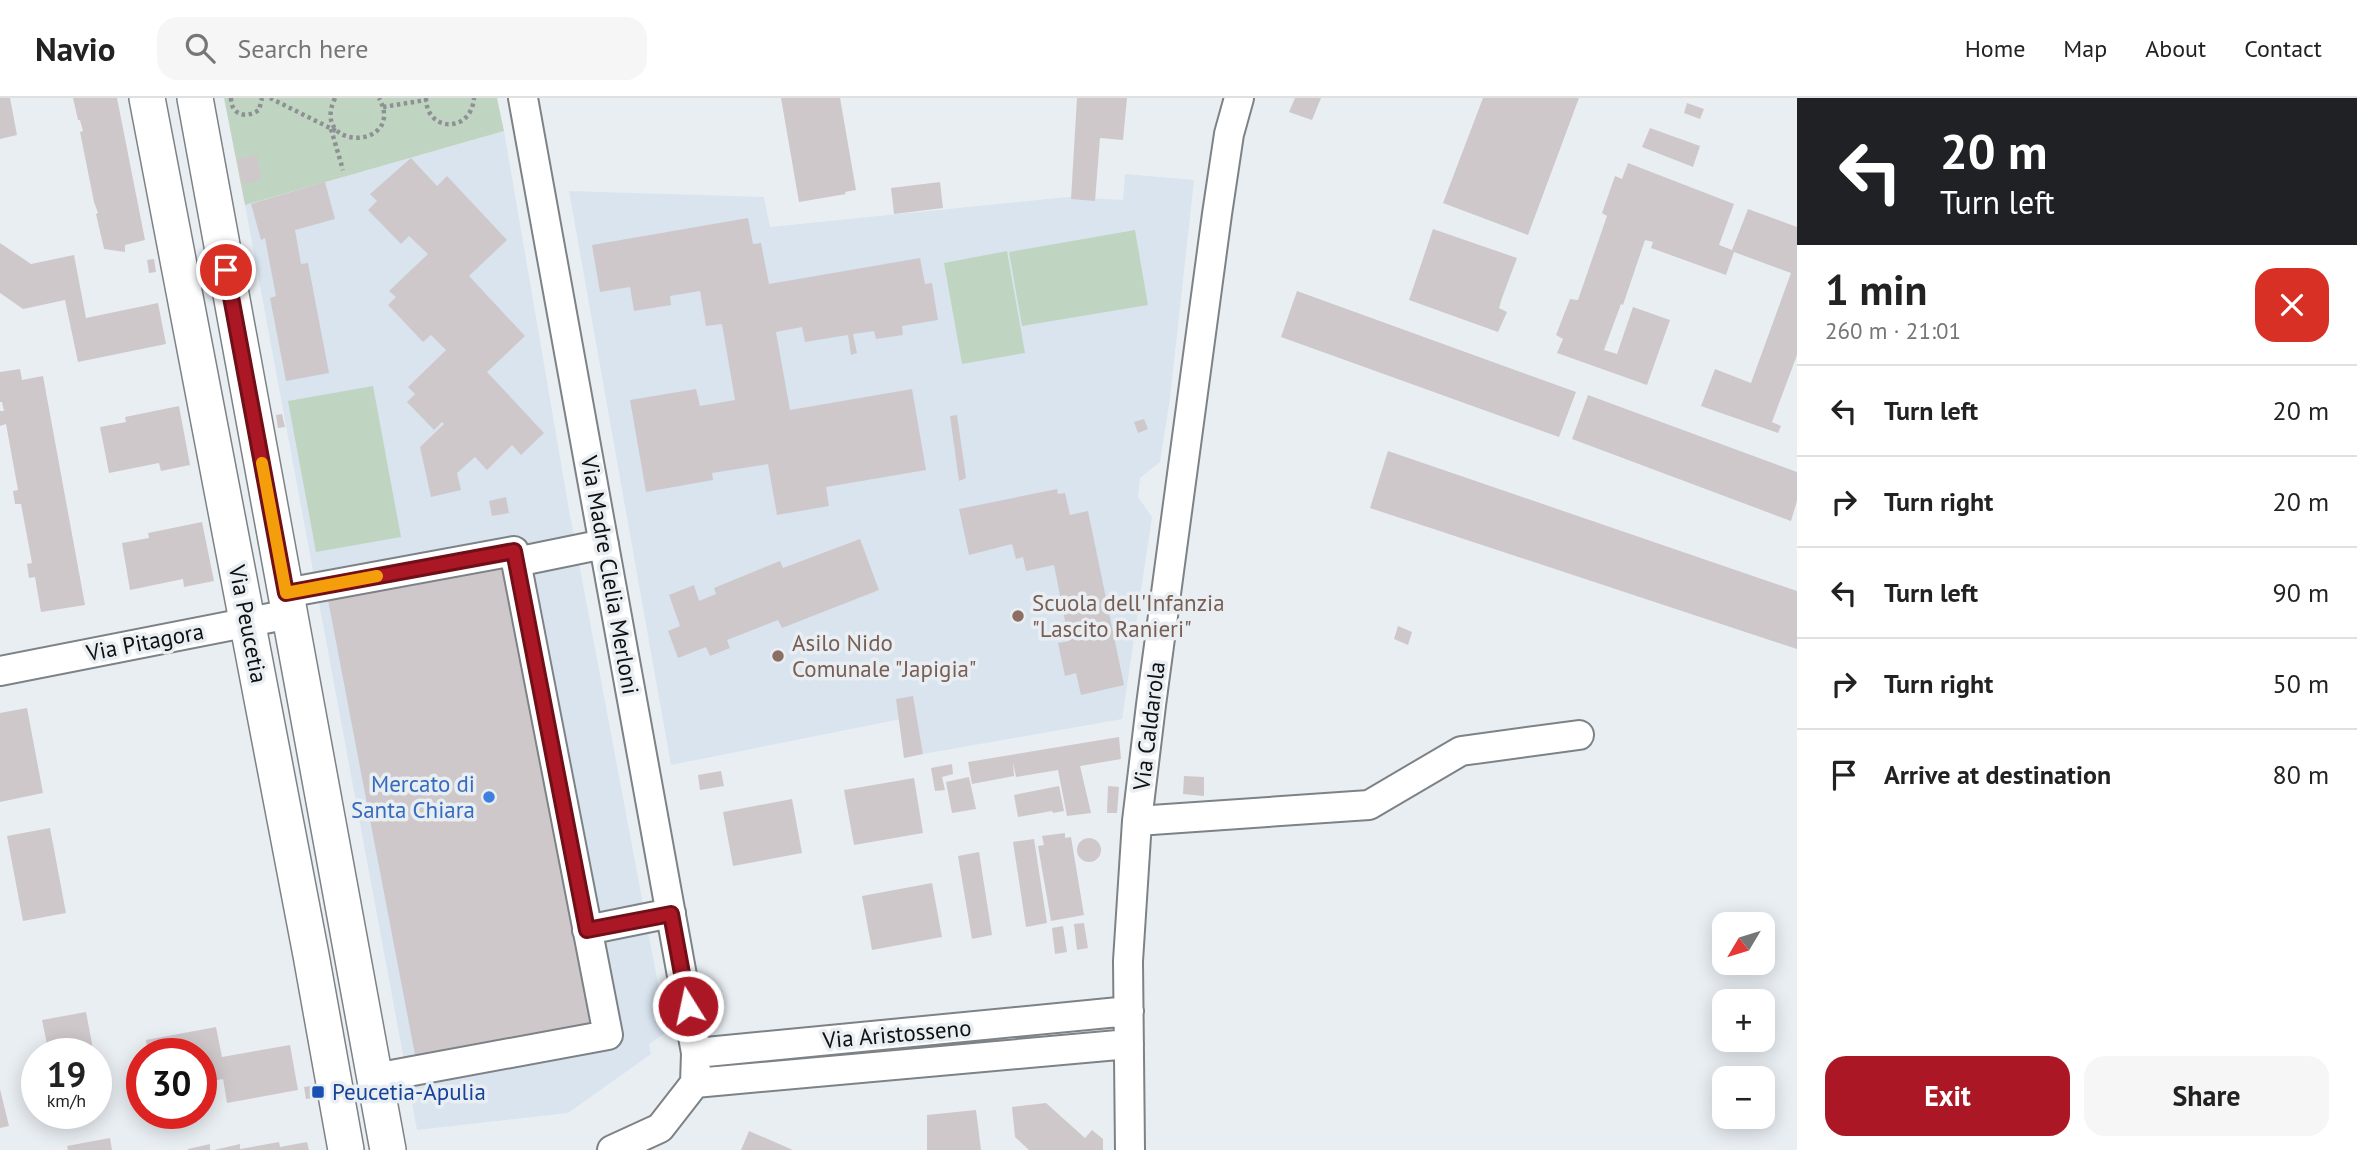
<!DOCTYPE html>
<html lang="en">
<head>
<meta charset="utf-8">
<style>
  :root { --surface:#fff; --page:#f6f6f6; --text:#222; --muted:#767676; --line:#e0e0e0; --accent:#ab1725 }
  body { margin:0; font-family:"PT Sans",sans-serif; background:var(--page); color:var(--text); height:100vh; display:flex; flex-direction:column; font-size:26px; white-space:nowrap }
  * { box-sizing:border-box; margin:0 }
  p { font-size:23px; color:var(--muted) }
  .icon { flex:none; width:38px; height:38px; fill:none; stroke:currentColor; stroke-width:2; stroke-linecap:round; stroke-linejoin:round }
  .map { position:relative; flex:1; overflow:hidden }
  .side { display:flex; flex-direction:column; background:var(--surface); width:560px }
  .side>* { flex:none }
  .hud { background:#202124; color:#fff; overflow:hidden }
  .needle { width:46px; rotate:232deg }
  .tools { position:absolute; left:1712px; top:814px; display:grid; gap:14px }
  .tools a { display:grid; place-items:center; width:63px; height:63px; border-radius:14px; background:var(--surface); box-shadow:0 4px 18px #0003; font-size:35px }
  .speed { position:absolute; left:21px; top:940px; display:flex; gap:14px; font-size:35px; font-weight:700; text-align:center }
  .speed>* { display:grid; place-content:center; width:91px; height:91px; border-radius:50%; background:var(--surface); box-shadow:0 4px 18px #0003; line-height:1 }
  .speed small { font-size:18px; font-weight:400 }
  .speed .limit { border:10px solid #d22; background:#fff; color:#111 }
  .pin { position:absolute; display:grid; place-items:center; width:60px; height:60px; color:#fff; margin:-30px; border:4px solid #fff; border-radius:50%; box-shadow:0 2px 7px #0007 }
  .me { position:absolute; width:77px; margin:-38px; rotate:350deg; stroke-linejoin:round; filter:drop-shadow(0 0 5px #0008) }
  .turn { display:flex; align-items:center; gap:24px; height:147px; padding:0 28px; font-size:32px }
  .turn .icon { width:91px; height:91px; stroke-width:2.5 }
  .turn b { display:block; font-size:49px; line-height:60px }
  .round { display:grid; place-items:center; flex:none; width:74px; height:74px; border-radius:21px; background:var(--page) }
  .overview { display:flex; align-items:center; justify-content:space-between; height:119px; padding:0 28px }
  h1 { font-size:42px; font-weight:700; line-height:52px }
  .action { display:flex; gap:14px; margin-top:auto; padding:14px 28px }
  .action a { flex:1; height:80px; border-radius:21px; background:var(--accent); color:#fff; font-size:28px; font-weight:700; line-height:80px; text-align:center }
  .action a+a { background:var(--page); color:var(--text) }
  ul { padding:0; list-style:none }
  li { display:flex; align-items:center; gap:21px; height:91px; padding:0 28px; border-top:2px solid var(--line) }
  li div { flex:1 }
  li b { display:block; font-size:26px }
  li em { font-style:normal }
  header { display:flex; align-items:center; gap:42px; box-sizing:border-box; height:98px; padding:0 35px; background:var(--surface); border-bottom:2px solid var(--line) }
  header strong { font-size:33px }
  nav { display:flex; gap:38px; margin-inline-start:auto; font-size:24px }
  .search { width:490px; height:63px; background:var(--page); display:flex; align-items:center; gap:18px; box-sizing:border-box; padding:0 24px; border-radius:21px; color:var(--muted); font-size:26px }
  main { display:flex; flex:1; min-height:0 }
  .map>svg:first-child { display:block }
  .built { fill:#d9e4ef }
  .green { fill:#c0d5c1 }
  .building { fill:#cfc8ca }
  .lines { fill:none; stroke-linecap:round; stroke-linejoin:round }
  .minor-casing { stroke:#7d8286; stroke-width:32 }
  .major-casing { stroke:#7d8286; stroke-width:38 }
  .path { stroke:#8d9194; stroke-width:4.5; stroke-dasharray:3.5 3.5; stroke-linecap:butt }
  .minor { stroke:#fff; stroke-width:28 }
  .major { stroke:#fff; stroke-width:35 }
  .route-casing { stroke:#6f0f18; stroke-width:18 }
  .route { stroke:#ab1725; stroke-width:12 }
  .slow { stroke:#f59e0b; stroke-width:12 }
  .education-dot { fill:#8d6e63; stroke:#e9eef3; stroke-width:2.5 }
  .shop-dot { fill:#3f7fe0; stroke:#e9eef3; stroke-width:2.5 }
  .transit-dot { fill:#1a4fb4; stroke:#e9eef3; stroke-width:2.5 }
  .labels { text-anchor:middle; stroke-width:7; stroke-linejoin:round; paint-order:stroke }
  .street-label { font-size:23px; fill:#0e1011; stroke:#e9eef3 }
  .education-label { font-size:23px; fill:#785e54; stroke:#e9eef3; text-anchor:start }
  .shop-label { font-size:23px; fill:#366cbe; stroke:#e9eef3; text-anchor:end }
  .transit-label { font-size:23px; fill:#164399; stroke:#e9eef3; text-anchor:start }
</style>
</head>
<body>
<header>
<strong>Navio</strong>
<div class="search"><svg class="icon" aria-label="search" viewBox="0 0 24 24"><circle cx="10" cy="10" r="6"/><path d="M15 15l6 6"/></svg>Search here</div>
<nav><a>Home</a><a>Map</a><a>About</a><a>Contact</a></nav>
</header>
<main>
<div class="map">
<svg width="1797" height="1052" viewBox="0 0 1797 1052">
  <rect width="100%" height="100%" fill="#e9eef3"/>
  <path class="built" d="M 504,33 L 569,412 L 667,934 L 649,946 L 651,956 L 568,1015 L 417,1032 L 245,107 Z
    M 1125,76 L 1194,82 L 1170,300 L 1160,364 L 1140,380 L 1138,399 L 1152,419 L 1122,621 L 923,656 L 916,618 L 671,667 L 569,93 L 764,99 L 770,129 L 1067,99 L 1123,102 Z"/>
  <path class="green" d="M 224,0 L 497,0 L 504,33 L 245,107 Z
    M 1135,132 L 1148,207 L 1022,228 L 1009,154 Z
    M 1007,153 L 1025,255 L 962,266 L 944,165 Z
    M 373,288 L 401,439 L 316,454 L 288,303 Z"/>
  <path class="building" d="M 0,0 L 10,0 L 17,37 L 0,41 Z
    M 73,0 L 117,0 L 145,142 L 125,147 L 125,154 L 104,151 L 96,116 L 98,115 L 94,104 L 80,34 L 83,33 L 80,22 L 78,22 Z
    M 781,0 L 840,0 L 856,92 L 845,94 L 846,96 L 799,104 Z
    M 1077,0 L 1127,0 L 1123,42 L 1100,40 L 1095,103 L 1071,101 Z
    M 1295,0 L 1321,0 L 1312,22 L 1289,14 Z
    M 1483,0 L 1579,0 L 1528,137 L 1443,105 Z
    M 1687,5 L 1704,11 L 1700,21 L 1684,15 Z
    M 1650,30 L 1700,48 L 1693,69 L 1642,49 Z
    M 257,57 L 261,82 L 242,86 L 237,61 Z
    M 411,60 L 437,88 L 447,78 L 507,142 L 469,178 L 525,238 L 487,274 L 544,335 L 521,357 L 512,347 L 487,372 L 475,359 L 457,375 L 461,392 L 431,399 L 420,349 L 444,326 L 442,324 L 434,332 L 407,304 L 415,296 L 408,289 L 446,252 L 431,237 L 423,244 L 388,207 L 396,199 L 389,193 L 428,156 L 409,138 L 401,146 L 368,112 L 377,103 L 370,96 Z
    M 1628,65 L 1734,106 L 1719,147 L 1732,152 L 1748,111 L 1797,129 L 1797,257 L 1772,324 L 1781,328 L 1778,335 L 1701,308 L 1715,271 L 1751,285 L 1791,175 L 1734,154 L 1726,177 L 1651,150 L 1653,144 L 1645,142 L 1623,207 L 1621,206 L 1604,252 L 1617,256 L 1633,209 L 1670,222 L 1647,287 L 1557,255 L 1563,241 L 1556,237 L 1570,201 L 1578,202 L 1607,118 L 1602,115 L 1615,78 L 1622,81 Z
    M 325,84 L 335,121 L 295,132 L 301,166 L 308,165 L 329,275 L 286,283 L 270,200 L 276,198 L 265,140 L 261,142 L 251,106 Z
    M 940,84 L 943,110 L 894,116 L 891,90 Z
    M 748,120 L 753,146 L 761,145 L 769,186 L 920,160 L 925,186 L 932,185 L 938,222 L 902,228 L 903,237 L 876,241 L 874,233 L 853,236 L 857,255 L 851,257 L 848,237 L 805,244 L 802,229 L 776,234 L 790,312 L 912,291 L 926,372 L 826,389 L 829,408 L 777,417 L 768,366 L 712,375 L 713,382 L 646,394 L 630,302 L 696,291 L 700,308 L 735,302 L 722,226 L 706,228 L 700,193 L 670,198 L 671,207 L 634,213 L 630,189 L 600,194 L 592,147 Z
    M 1433,131 L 1517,160 L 1502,200 L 1499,210 L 1507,214 L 1498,234 L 1409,202 Z
    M 0,145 L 31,166 L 74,157 L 86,220 L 158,205 L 166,246 L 78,264 L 65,202 L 23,211 L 0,195 Z
    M 154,161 L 156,174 L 149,175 L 147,162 Z
    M 1297,193 L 1576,294 L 1559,339 L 1281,239 Z
    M 20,271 L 22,282 L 43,278 L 85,507 L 41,514 L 35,479 L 29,480 L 27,466 L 32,465 L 21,406 L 15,406 L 13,393 L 18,392 L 6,326 L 0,328 L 0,313 L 4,313 L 2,304 L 0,304 L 0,274 Z
    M 1588,297 L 1797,374 L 1797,403 L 1791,423 L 1572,341 Z
    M 179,308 L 190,367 L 161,373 L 159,365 L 109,375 L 100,329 L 126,324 L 125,319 Z
    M 282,316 L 285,329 L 278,330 L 276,317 Z
    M 957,317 L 966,380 L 959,383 L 950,318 Z
    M 1144,321 L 1148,331 L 1138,335 L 1134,324 Z
    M 1388,353 L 1797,493 L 1797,551 L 1370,410 Z
    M 1057,391 L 1058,396 L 1065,395 L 1070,417 L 1088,413 L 1124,587 L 1081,597 L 1076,575 L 1065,578 L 1058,545 L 1069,543 L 1054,467 L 1026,473 L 1023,459 L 1016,461 L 1012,446 L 969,457 L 959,411 Z
    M 506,399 L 509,415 L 492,418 L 489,403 Z
    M 202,424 L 214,483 L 184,489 L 183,481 L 130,492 L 122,445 L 149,440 L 148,435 Z
    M 860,441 L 879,492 L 782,530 L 778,522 L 727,542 L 730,550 L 710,558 L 706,549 L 678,560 L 668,533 L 680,528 L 669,497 L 694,487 L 699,503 L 716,496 L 714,490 L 780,463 L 783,470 Z
    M 504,469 L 591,929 L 416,962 L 328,502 Z
    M 1398,528 L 1412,534 L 1408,547 L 1394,541 Z
    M 913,598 L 923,656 L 904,660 L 896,601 Z
    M 27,610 L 43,695 L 0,704 L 0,615 Z
    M 1119,639 L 1121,661 L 1080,668 L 1091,715 L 1067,718 L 1058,672 L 1016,679 L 1013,664 L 1014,678 L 972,686 L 968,664 Z
    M 952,666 L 953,676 L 942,679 L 945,692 L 935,693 L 931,670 Z
    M 721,673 L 724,688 L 700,692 L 698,677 Z
    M 1184,678 L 1204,679 L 1204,698 L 1183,696 Z
    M 969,679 L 976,711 L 952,715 L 946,684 Z
    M 914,680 L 923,735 L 854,747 L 844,692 Z
    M 1059,688 L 1064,713 L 1053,715 L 1052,713 L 1018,719 L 1014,697 Z
    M 1108,688 L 1119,689 L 1117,715 L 1107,715 Z
    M 792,701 L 802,755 L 733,768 L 723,714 Z
    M 50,730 L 66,815 L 23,823 L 7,738 Z
    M 1065,735 L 1065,740 L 1071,739 L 1084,817 L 1051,823 L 1038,748 L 1044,747 L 1042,738 Z
    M1077 752a12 12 0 1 1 24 0a12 12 0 1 1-24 0Z
    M 1034,741 L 1047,825 L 1026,829 L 1013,744 Z
    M 979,754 L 992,837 L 972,841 L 958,758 Z
    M 932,785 L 942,839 L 872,852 L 862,798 Z
    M 1084,825 L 1088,850 L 1077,852 L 1074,826 Z
    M 1063,828 L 1067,854 L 1055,856 L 1052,830 Z
    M 86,914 L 94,956 L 49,956 L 42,922 Z
    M 216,929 L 222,959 L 290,947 L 298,992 L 227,1005 L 223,981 L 201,985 L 201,956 L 148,956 L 146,942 Z
    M 96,976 L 102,999 L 96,1001 Z
    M 311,988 L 313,1000 L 306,1001 L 304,989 Z
    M 0,991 L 9,1028 L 0,1030 Z
    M 1046,1005 L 1085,1040 L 1092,1032 L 1103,1041 L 1103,1052 L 1029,1052 L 1015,1039 L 1012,1009 Z
    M 976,1012 L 981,1052 L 927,1052 L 927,1017 Z
    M 749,1033 L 793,1052 L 741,1052 Z
    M 110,1040 L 112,1052 L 68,1052 L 67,1048 Z
    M 279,1044 L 280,1049 L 307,1044 L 309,1052 L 214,1052 L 240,1046 L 240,1051 Z
    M 210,1046 L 210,1052 L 188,1052 L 188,1051 Z"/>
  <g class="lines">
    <g class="minor-casing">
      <path id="minor" d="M 523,0 L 696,955 L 695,985 L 660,1030 L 612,1052
        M 516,464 L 604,446
        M 286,495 L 514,453 L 608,937 L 375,980
        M 0,573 L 290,516
        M 1137,723 L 1369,707 L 1461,653 L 1579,637
        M 587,832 L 671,815
        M 696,955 L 1129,913
        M 695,985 L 1129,946
        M 1130,1052 L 1128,863 L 1137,723 L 1151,607 L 1217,116 L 1229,36 L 1239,0"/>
    </g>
    <g class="major-casing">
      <path id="major" d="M 147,0 L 311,857 L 346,1052
        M 195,0 L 388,1052"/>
    </g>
    <path class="path" d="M 231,0 C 231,17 246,21 259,12 L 262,0
      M 270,0 L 338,34
      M 335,0 C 309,55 407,51 379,0
      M 426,0 C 426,34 471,36 474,0
      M 383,9 L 426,2
      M 331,31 L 343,72"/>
    <use href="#minor" class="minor"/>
    <use href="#major" class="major"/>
  </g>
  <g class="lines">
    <g class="route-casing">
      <path id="route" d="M 226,172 L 286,495 L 514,453 L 587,832 L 671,816 L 688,908"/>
    </g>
    <use href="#route" class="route"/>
    <path class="slow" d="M 262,365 L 286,495 L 377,478"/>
  </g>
  <g class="education-dot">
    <circle cx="1018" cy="518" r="7"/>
    <circle cx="778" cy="558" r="7"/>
  </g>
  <circle class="shop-dot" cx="489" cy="699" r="7"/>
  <rect class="transit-dot" x="311" y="987" width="14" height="14" rx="3.5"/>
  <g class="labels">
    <g class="street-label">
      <text transform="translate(610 477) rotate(80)" y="8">Via Madre Clelia Merloni</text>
      <text transform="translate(248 526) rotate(79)" y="8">Via Peucetia</text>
      <text transform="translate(145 544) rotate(-11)" y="8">Via Pitagora</text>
      <text transform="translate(1149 628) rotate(-83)" y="8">Via Caldarola</text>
      <text transform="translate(897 936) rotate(-5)" y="8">Via Aristosseno</text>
    </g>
    <g class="education-label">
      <text x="1032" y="513">Scuola dell'Infanzia<tspan x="1032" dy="26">"Lascito Ranieri"</tspan></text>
      <text x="792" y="553">Asilo Nido<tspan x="792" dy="26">Comunale "Japigia"</tspan></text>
    </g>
    <g class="shop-label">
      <text x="475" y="694">Mercato di<tspan x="475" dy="26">Santa Chiara</tspan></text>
    </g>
    <g class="transit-label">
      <text x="332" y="1002">Peucetia-Apulia</text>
    </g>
  </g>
</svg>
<div class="tools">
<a><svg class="needle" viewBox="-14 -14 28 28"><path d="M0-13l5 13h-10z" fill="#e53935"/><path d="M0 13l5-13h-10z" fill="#767676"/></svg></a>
<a>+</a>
<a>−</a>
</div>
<div class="speed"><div>19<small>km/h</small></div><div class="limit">30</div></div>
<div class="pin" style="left:226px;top:172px;background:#d93025"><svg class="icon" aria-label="arrive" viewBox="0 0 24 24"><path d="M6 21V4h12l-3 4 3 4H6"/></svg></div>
<svg class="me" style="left:688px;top:908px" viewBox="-20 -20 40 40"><circle r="17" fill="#ab1725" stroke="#fff" stroke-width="3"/><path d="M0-11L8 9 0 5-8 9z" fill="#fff"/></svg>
</div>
<section class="side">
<div class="hud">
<div class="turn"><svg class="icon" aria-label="left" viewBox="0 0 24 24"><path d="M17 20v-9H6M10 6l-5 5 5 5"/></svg><div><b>20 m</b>Turn left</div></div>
</div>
<div class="overview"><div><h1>1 min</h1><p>260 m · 21:01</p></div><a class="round" style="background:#d93025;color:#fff"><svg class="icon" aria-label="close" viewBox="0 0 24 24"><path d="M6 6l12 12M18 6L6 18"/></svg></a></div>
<ul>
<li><svg class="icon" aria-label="left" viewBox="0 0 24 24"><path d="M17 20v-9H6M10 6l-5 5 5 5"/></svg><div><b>Turn left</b></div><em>20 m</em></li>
<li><svg class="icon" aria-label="right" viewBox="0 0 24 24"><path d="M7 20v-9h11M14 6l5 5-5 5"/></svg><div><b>Turn right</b></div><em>20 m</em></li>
<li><svg class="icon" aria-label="left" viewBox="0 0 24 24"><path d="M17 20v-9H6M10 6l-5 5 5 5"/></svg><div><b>Turn left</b></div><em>90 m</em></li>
<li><svg class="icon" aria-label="right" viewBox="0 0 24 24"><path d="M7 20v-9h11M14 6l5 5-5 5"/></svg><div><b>Turn right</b></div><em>50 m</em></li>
<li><svg class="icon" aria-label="arrive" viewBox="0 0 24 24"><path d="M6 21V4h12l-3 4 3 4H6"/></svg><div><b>Arrive at destination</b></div><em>80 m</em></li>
</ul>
<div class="action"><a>Exit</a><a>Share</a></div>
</section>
</main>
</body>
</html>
